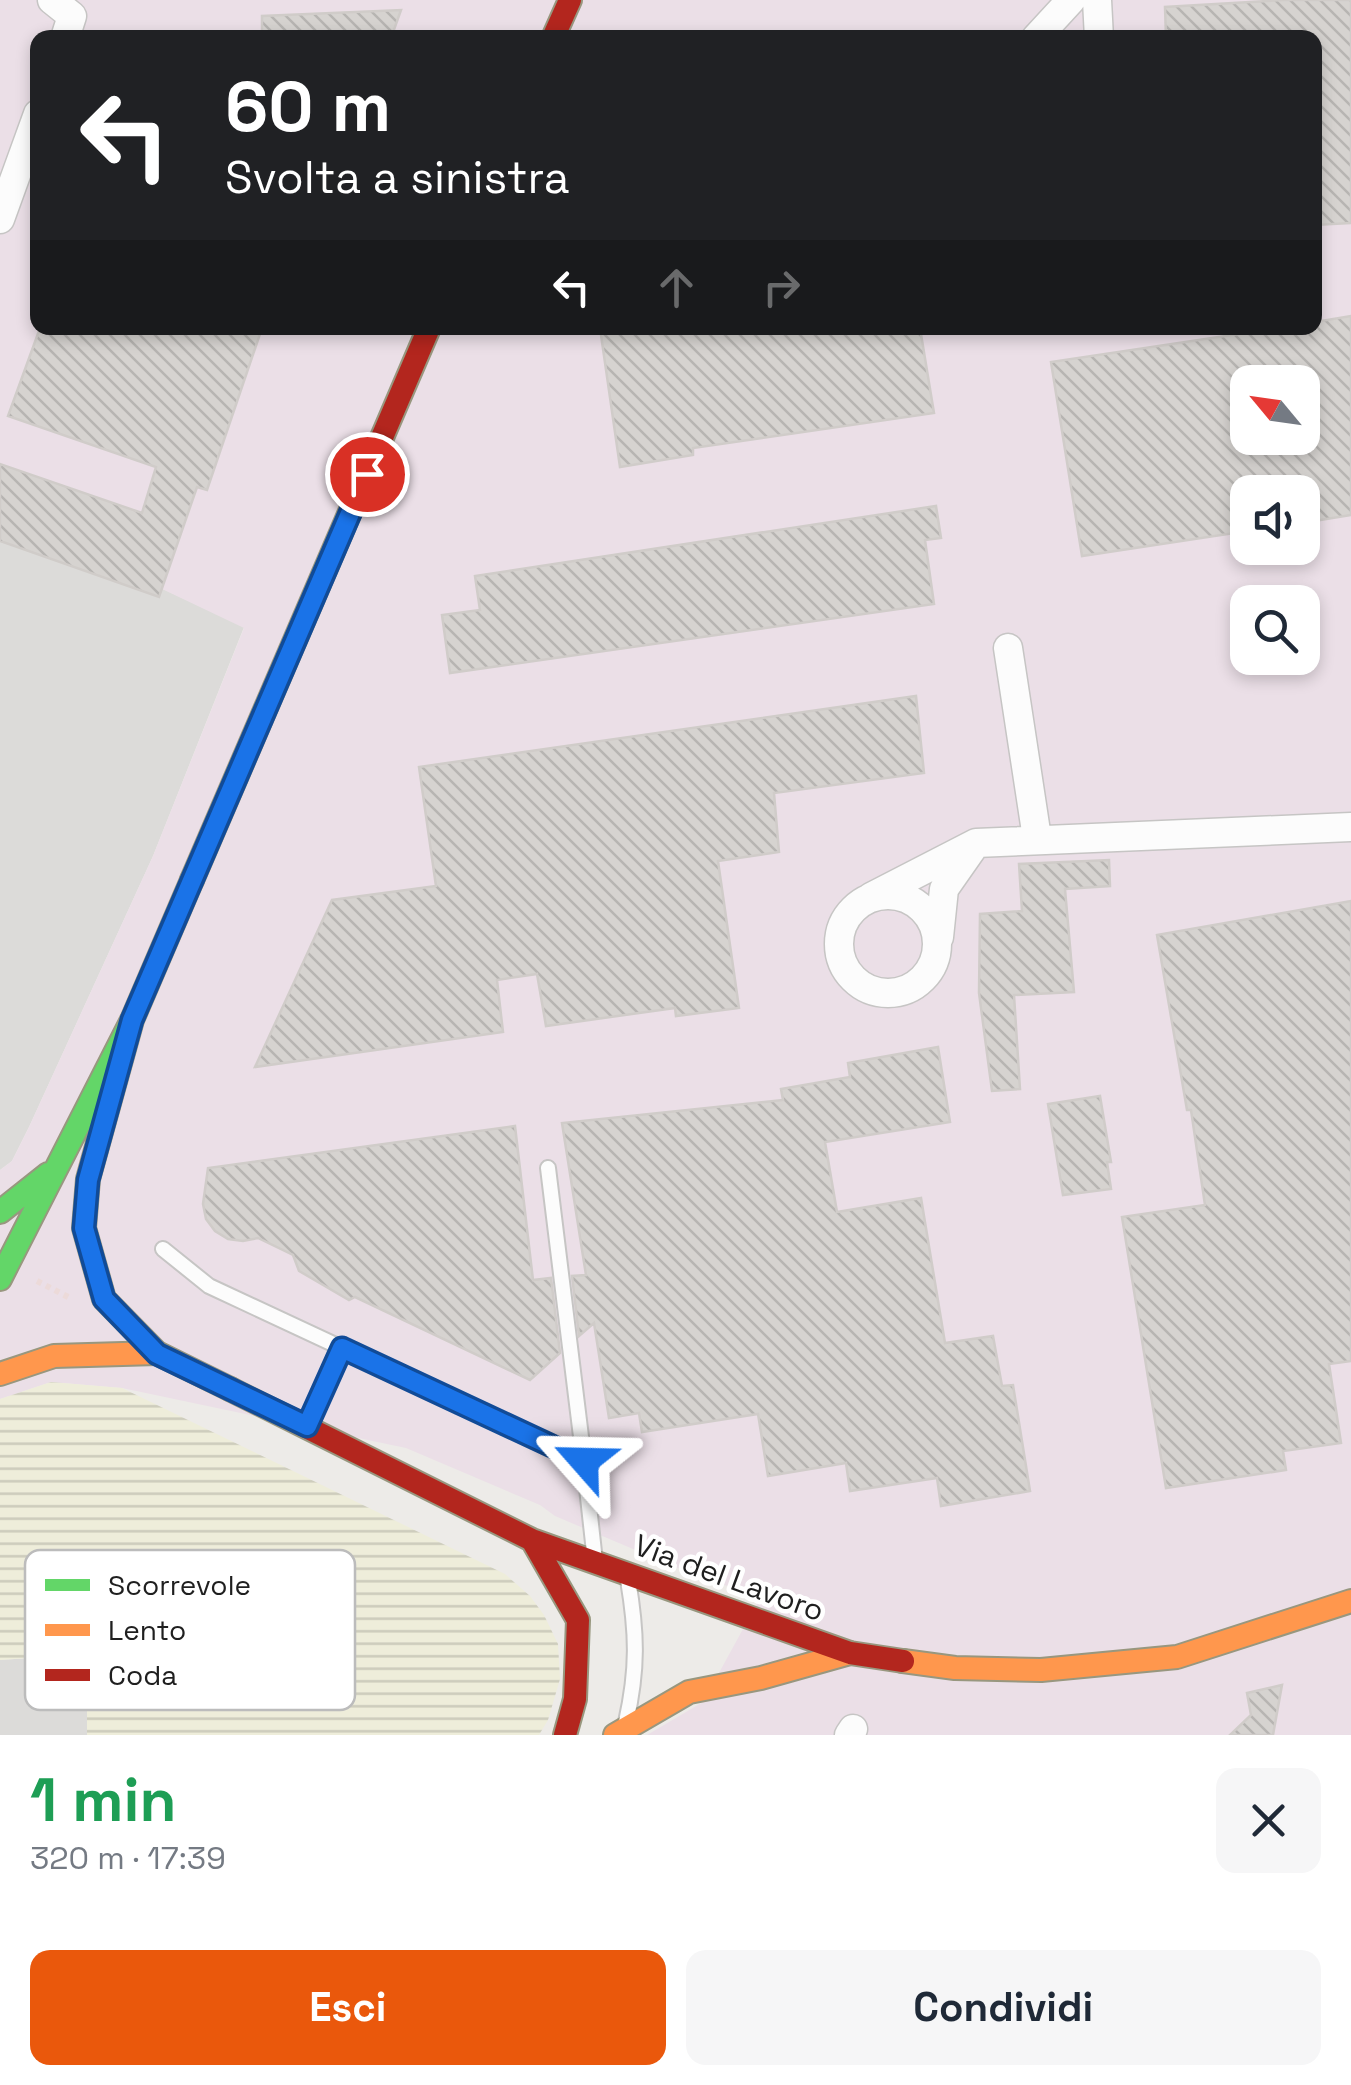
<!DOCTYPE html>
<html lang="it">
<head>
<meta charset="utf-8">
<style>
  :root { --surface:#fff; --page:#f6f6f7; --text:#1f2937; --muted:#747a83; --accent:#ea580c }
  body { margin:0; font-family:"Space Grotesk",sans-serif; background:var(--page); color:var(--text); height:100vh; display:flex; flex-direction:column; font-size:38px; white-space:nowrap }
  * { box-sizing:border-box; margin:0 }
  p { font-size:32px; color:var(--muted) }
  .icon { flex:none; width:55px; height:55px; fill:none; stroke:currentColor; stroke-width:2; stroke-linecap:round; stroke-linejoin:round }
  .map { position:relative; height:1735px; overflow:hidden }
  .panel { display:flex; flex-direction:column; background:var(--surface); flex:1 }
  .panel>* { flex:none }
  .hud { position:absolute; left:30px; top:30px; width:1292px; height:305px; border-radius:20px; box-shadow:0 5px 15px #0003; background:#202124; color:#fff; overflow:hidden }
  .needle { width:65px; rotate:299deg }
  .buttons { position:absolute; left:1230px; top:365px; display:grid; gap:20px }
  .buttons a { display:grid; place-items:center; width:90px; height:90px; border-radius:20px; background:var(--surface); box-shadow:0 5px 15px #0003; font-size:50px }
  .pin { position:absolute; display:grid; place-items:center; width:85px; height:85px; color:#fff; margin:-42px; border:5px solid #fff; border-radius:50%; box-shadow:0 2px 10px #0007 }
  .me { position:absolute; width:110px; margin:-55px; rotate:295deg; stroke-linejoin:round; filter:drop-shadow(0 0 8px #0008) }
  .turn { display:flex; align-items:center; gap:35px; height:210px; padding:0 30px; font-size:45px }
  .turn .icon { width:130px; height:130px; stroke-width:2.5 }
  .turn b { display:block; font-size:70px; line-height:85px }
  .lanes { display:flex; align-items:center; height:95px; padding:0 30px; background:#0003; justify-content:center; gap:50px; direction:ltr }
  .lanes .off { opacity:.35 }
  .round { display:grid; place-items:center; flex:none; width:105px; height:105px; border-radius:20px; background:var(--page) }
  .head { display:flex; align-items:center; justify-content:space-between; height:170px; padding:0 30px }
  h1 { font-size:60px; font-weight:600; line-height:75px; color:#1e9e55 }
  .primary-button { display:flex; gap:20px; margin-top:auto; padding:20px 30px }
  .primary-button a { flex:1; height:115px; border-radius:20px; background:var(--accent); color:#fff; font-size:40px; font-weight:600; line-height:115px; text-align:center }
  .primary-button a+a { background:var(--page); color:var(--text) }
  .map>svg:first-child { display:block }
  .residential { fill:#dcdbd9 }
  .industrial { fill:#ebdfe7; fill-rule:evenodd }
  .farmland { fill:url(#farmland-rules) }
  .building { fill:url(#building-back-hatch); stroke:#d0ccc9; stroke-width:2.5; fill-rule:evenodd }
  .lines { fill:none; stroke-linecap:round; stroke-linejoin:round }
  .lane-casing { stroke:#c6c5c4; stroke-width:18 }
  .street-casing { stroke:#c6c5c4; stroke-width:31 }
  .fast-casing { stroke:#98977f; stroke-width:26 }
  .slow-casing { stroke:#98977f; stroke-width:26 }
  .jam-casing { stroke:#98977f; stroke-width:26 }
  .path { stroke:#ecdad9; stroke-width:6; stroke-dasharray:5 5; stroke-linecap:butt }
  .lane { stroke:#fcfcfc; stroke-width:14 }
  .street { stroke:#fcfcfc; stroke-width:28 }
  .fast { stroke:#63d668; stroke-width:22 }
  .slow { stroke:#ff974d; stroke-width:22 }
  .jam { stroke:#b3261e; stroke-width:22 }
  .route-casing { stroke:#114b97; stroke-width:25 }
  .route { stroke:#1a73e8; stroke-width:18 }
  .labels { text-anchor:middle; stroke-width:9; stroke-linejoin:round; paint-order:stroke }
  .street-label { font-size:30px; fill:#1f1f1f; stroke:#fff }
  .key { fill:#fff; stroke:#bcbcbc; stroke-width:2.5 }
  .key-label { font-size:28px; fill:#1f1f1f }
</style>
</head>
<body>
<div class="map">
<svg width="1351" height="1735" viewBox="0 0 1351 1735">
  <defs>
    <pattern id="farmland-rules" width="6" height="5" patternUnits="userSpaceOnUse" patternTransform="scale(2.5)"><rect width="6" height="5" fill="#eeedda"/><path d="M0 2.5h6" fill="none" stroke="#cccbbb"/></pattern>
    <pattern id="building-back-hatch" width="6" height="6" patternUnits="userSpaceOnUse" patternTransform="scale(2.5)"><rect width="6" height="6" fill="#d6d3d0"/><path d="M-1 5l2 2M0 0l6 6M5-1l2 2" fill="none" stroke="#b7b5b2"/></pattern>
  </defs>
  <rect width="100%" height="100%" fill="#edebe8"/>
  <path class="residential" d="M 0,541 L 67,565 L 95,557 L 244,627 L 153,856 L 29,1127 L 12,1161 L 0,1170 Z
    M 87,1654 L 87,1735 L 0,1735 L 0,1660 Z"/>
  <path class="industrial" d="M 0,0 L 1351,0 L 1351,1735 L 647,1735 L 703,1702 L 760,1598 L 678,1568 L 555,1516 L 540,1505 L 406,1448 L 122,1388 L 51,1382 L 0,1399 L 0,1170 L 12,1161 L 29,1127 L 153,856 L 244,628 L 95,557 L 74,550 L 68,565 L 0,541 ZM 38,38 L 1315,38 L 1315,328 L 38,328 ZM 1248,382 L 1302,382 L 1302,438 L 1248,438 ZM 1248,492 L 1302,492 L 1302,548 L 1248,548 ZM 1248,602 L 1302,602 L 1302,658 L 1248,658 Z"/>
  <path class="farmland" d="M 51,1382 L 122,1388 L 505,1574 L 530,1596 L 544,1615 L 558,1644 L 560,1679 L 548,1720 L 539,1735 L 87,1735 L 87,1654 L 0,1660 L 0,1399 Z"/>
  <path class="building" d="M 1284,0 L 1351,0 L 1351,223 L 1315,225 L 1315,38 L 1166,38 L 1165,7 Z
    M 401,10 L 391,38 L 262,38 L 262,16 Z
    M 1351,316 L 1351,515 L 1302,523 L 1302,492 L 1248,492 L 1248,531 L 1082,556 L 1051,362 L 1279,328 L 1315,328 L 1315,322 ZM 1248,382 L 1302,382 L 1302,438 L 1248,438 Z
    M 40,328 L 262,328 L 207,490 L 197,487 L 159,597 L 0,541 L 0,464 L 142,513 L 156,467 L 8,416 Z
    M 600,328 L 920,328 L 934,413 L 693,448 L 693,455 L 620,467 Z
    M 936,506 L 941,538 L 925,540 L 934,604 L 450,673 L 442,615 L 480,610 L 475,576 Z
    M 916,696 L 924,773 L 774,793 L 779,852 L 718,861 L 739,1008 L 676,1016 L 675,1008 L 546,1026 L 537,974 L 497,980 L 503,1032 L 255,1067 L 332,900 L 436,886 L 419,767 Z
    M 1109,860 L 1110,886 L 1065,889 L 1074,992 L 1014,995 L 1020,1089 L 992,1091 L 979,993 L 980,914 L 1022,911 L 1019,864 Z
    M 1351,901 L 1351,1361 L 1329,1364 L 1341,1443 L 1283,1451 L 1286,1470 L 1166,1488 L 1122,1217 L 1205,1205 L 1191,1110 L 1187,1110 L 1157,935 Z
    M 938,1047 L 950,1122 L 825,1142 L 837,1212 L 921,1198 L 945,1343 L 993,1336 L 1002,1386 L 1013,1385 L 1030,1491 L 941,1506 L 937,1478 L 850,1491 L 846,1463 L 768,1476 L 758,1414 L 642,1432 L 639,1413 L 609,1418 L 594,1323 L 579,1336 L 572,1276 L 586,1275 L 562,1123 L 783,1100 L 781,1089 L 850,1077 L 848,1063 Z
    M 1100,1096 L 1111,1162 L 1107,1162 L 1111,1189 L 1063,1195 L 1048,1104 Z
    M 515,1126 L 533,1280 L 551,1278 L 560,1353 L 530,1380 L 355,1297 L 349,1300 L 299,1271 L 293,1255 L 258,1238 L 243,1241 L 228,1239 L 215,1231 L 206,1219 L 203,1204 L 208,1168 Z
    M 1282,1685 L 1273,1735 L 1230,1735 L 1251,1715 L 1247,1693 Z"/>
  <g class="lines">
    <g class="lane-casing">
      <path id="lane" d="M 548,1168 L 584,1461
        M 163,1249 L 209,1286 L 584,1461 L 595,1561
        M 307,1424 L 342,1348
        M 626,1722 C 638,1669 637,1633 628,1580"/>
    </g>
    <g class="street-casing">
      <path id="street" d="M 52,0 L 72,16 L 65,38
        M 1097,0 L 1099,38
        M 1036,38 L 1071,0
        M 0,219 L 38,114
        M 1008,648 L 1037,838
        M839 944a49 49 0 1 1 98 0a49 49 0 1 1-98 0Z
        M 871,897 L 976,843 L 1351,827
        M 939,937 L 944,889 L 972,849
        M 849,1735 L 853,1729"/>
    </g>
    <g class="fast-casing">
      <path id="fast" d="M 132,1020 L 88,1179 L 84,1228 L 104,1299 L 157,1353 L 230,1389
        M 0,1212 L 48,1174
        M 0,1279 L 132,1020 L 192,880"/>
    </g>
    <g class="slow-casing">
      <path id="slow" d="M 0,1374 L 54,1356 L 157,1353
        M 903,1661 L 955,1668 L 1041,1670 L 1177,1657 L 1351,1601
        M 615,1735 L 689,1692 L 761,1678 L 850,1653"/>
    </g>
    <g class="jam-casing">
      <path id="jam" d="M 553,38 L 570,0
        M 192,880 L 429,328
        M 230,1389 L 532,1540 L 850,1653 L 903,1661
        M 532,1540 L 578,1620 L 575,1699 L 565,1735"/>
    </g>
    <path class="path" d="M 37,1281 L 70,1298"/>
    <use href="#lane" class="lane"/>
    <use href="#street" class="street"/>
    <use href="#fast" class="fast"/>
    <use href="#slow" class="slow"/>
    <use href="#jam" class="jam"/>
  </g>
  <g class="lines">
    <g class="route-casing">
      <path id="route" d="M 367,474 L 132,1020 L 88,1180 L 84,1228 L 104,1299 L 157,1354 L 307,1426 L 342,1348 L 584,1461"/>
    </g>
    <use href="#route" class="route"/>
  </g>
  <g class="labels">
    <g class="street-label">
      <text transform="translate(729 1578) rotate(20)" y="10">Via del Lavoro</text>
    </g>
  </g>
  <rect x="25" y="1550" width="330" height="160" rx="15" class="key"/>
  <rect x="45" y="1579" width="45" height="12" fill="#63d668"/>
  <rect x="45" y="1624" width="45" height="12" fill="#ff974d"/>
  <rect x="45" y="1669" width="45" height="12" fill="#b3261e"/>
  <g class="key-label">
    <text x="108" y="1595">Scorrevole</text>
    <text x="108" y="1640">Lento</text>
    <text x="108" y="1685">Coda</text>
  </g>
</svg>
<div class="buttons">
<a><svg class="needle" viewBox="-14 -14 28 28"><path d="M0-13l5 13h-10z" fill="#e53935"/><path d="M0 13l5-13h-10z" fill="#747a83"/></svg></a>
<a><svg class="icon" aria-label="sound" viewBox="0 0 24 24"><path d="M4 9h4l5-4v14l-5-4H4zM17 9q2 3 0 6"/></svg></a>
<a><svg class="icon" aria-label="search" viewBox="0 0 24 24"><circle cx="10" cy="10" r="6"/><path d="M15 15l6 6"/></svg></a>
</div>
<div class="pin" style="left:367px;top:474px;background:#d93025"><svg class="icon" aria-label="arrive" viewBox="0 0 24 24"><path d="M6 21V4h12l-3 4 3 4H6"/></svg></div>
<svg class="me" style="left:584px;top:1461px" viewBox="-20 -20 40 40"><path d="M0-17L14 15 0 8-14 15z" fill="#1a73e8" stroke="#fff" stroke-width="4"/></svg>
<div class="hud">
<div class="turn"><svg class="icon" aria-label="left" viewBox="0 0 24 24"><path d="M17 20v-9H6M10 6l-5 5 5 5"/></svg><div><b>60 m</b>Svolta a sinistra</div></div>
<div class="lanes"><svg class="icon" aria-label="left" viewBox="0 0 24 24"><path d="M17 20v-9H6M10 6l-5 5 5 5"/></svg><svg class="icon off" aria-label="ahead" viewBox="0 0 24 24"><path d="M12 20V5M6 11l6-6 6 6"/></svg><svg class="icon off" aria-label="right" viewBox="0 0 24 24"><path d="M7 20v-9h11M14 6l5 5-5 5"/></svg></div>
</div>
</div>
<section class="panel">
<div class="head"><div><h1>1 min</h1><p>320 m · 17:39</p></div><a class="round"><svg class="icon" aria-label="close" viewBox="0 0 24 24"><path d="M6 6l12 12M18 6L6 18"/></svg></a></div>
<div class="primary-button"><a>Esci</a><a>Condividi</a></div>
</section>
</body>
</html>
